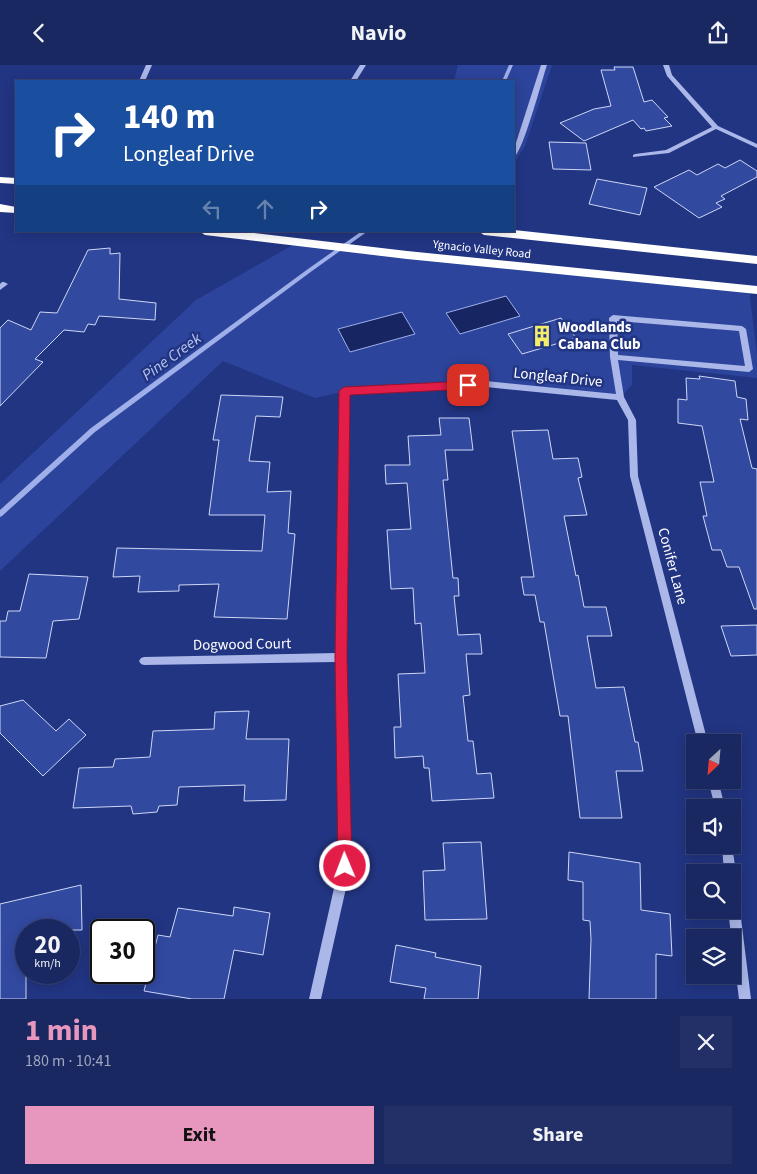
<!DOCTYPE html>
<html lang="en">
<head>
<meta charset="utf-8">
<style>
  :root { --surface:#1a2862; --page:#233068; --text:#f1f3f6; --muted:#9fa6be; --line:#384477; --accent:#e797bd }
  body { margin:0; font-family:"Source Sans 3",sans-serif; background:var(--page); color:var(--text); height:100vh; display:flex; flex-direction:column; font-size:19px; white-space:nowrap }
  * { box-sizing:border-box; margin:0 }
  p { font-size:16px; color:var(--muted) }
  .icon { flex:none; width:28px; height:28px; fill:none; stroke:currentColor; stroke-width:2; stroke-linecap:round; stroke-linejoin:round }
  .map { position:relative; height:934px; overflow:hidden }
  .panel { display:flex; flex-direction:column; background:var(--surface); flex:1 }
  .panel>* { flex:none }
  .banner { position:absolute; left:15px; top:15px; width:500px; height:152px; border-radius:0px; box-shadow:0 2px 12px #0003,0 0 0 1px var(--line); background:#1a4fa0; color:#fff; overflow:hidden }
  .needle { width:32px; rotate:206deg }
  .fabs { position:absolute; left:686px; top:669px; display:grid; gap:10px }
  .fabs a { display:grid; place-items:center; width:55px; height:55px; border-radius:0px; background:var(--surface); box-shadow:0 2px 12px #0003,0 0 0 1px var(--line); font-size:25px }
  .speed { position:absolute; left:15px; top:854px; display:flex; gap:10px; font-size:25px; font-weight:700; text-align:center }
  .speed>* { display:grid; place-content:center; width:65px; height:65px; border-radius:50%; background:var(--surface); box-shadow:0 2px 12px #0003,0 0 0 1px var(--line); line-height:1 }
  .speed small { font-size:12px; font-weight:400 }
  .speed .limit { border:2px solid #111; border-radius:8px; background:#fff; color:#111 }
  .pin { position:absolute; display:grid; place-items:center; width:42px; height:42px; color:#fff; margin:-21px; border-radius:10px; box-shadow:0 2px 8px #0006 }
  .me { position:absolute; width:55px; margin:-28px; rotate:359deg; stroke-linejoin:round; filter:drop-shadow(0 0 4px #0008) }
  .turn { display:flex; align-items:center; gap:18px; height:105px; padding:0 25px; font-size:22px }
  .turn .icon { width:65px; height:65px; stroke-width:2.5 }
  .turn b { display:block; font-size:35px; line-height:42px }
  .lanes { display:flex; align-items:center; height:48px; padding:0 25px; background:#0003; justify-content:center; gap:25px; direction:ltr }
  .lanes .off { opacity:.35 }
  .round { display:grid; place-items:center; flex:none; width:52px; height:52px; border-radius:0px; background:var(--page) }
  .summary { display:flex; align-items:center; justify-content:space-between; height:85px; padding:0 25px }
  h1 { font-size:30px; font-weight:700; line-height:38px; color:var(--accent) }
  .button { display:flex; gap:10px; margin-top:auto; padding:10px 25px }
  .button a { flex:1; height:58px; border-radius:0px; background:var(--accent); color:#111; font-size:20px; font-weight:700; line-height:58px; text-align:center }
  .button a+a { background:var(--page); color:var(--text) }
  header { display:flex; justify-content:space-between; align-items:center; height:65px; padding:0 25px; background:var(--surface); font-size:22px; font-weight:700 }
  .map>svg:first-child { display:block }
  .green { fill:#2c449b }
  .water { fill:#172663; stroke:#9eafe9 }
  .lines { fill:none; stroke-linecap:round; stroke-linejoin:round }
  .stream { fill:#9eafe9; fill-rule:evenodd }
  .building { fill:#3249a0; stroke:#ced7f6 }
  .minor { fill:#aab7e8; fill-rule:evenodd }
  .highway { fill:#fff; fill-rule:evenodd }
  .route { fill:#e11d48; stroke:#92132f }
  .labels { text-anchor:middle; stroke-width:5; stroke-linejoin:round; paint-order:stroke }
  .far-street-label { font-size:12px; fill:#fff; stroke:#223583 }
  .poi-label { font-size:15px; font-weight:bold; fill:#fff; stroke:#223583; text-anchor:start }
  .street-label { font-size:15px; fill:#fff; stroke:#223583 }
  .water-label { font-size:16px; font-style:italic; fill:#b5c2f0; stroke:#223583 }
</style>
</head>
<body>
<header><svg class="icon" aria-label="back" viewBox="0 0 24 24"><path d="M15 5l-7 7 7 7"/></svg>Navio<svg class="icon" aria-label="share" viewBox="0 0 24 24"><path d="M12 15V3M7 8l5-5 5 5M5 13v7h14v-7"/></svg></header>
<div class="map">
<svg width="757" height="934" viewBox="0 0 757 934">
  <rect width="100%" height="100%" fill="#223583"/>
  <path class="green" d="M 458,0 L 552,0 L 525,81 L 514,98 L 514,16 L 454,16 Z
    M 298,177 L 749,224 L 757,290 L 757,313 L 632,300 L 632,320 L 620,332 L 486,319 L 345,326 L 315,333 L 223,296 L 0,506 L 0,419 L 196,235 Z"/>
  <path class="water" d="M 506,231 L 520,251 L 460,269 L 446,248 Z
    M 402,247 L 415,269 L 350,287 L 338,264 Z"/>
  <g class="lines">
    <path class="stream" d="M 509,0 L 513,0 L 506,16 L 502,16 Z
      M 362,166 L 368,166 L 312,206 L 95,367 L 2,451 L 0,452 L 0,445 L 91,363 L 308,204 Z"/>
  </g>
  <path class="building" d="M 614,2 L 633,2 L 644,37 L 652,35 L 668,52 L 664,53 L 672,61 L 646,66 L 644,63 L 641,64 L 633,55 L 584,76 L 560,58 L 594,44 L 611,41 L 601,5 L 615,5 Z
    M 549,77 L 586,78 L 591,105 L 553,104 Z
    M 740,95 L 757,106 L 757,112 L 721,131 L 725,134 L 716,138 L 722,142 L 699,153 L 654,122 L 689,105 L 697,110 L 718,99 L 725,103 Z
    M 597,114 L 647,123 L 640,150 L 589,139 Z
    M 110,183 L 110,189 L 120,188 L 119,234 L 156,238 L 155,255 L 99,251 L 95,260 L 88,259 L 84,267 L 64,265 L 35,294 L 43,297 L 0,341 L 0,263 L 8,255 L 31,265 L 40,247 L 57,248 L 88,185 Z
    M 561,253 L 576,273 L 522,289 L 508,269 Z
    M 699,311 L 735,316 L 737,332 L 746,334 L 748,355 L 740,354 L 752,403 L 757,404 L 757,544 L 754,544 L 739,502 L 727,502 L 721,485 L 712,485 L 703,451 L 707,451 L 700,417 L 714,417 L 702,361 L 678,358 L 678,334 L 687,335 L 686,313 L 700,314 Z
    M 221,330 L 283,332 L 280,352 L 256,351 L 249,396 L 270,397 L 267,427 L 291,426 L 288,468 L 295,469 L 287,554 L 214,552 L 219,519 L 179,520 L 179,526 L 138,527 L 140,511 L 113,512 L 117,483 L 262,486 L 265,450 L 209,450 L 219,375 L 213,375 Z
    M 439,353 L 469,353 L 473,385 L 445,385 L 448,415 L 443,415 L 453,513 L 458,513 L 459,531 L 454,531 L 458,570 L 480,569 L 482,589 L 466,589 L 470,630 L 463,631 L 468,676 L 473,676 L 477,709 L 491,708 L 494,733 L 432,736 L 429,703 L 424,703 L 423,691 L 395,693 L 394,662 L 401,662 L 398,609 L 425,608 L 421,558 L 415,559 L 413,523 L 391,524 L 387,465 L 411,464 L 407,418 L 386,419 L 385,400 L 410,400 L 408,371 L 441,370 Z
    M 548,365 L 553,394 L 578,393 L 582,412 L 578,413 L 587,450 L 564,451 L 576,511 L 578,510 L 584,542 L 606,542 L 612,571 L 587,571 L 596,623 L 624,622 L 635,677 L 638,677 L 643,706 L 616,706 L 622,753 L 580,753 L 568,651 L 560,651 L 544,557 L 540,557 L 535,530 L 524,530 L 521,512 L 534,512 L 512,366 Z
    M 29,509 L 88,512 L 79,554 L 53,556 L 46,593 L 0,592 L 0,556 L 6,556 L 8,546 L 20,546 Z
    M 757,560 L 757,590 L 731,591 L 721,561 Z
    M 23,635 L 56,666 L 69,654 L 86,670 L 43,711 L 0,668 L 0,641 Z
    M 249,646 L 246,674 L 289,674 L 286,735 L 244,736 L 245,720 L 179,722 L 177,740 L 159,741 L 157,747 L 133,749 L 131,741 L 73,743 L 79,703 L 113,702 L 115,694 L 150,692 L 153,666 L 214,664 L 215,647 Z
    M 481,777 L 487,854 L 425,855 L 423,806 L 445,805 L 443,778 Z
    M 569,787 L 640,798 L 641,845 L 670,849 L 672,891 L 656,889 L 656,934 L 589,934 L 591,874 L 590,856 L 583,855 L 583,817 L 568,815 Z
    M 81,820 L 82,865 L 26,865 L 26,934 L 0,934 L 0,839 Z
    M 234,842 L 270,848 L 263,890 L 234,885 L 224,934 L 192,934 L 144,926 L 158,870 L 170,872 L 178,843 L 233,851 Z
    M 396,880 L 436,888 L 435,892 L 481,901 L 478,934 L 424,934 L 426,923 L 390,917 Z"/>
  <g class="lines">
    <path class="minor" d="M 146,0 L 152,0 L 145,16 L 139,16 Z
      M 360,0 L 366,0 L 356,16 L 350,16 Z
      M 541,0 L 547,0 C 542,15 523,87 514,92 L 514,84 Z
      M 663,0 L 669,0 L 672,10 L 718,61 L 757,79 L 757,83 L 716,64 L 669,88 L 633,92 L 633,90 L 635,89 L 666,85 L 712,62 L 667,11 Z
      M 2,217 L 4,217 L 8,219 L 0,225 L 0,219 Z
      M 613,250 L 742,261 L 746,264 L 753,304 L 749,307 L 618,295 L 624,332 L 636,355 L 638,411 L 708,678 L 698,678 L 630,411 L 628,355 L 617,335 L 486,322 L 349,329 L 346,592 L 351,801 L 321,934 L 309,934 L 339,801 L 336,597 L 144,600 L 141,599 L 139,596 L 141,593 L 144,592 L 336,588 L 341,326 L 342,324 L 486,316 L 616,329 L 610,292 L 609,253 ZM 617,256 L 739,266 L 745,301 L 618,290 Z
      M 708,715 L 718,715 L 725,742 L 715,742 Z
      M 722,780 L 732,780 L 736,808 L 732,812 L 732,808 L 724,808 Z
      M 732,824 L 736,825 L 738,829 L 751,934 L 739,934 L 728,845 L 732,845 Z"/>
    <path class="highway" d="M 0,112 L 16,113 L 16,119 L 0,118 Z
      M 0,139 L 16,142 L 16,148 L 0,147 Z
      M 514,165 L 757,191 L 757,199 L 484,170 L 478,166 Z
      M 199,166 L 238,166 L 407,186 L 757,221 L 757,229 L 407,194 L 205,170 Z"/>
  </g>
  <path class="route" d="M 468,316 L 473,320 L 468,324 L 350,330 L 347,592 L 352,801 L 350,806 L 345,809 L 340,806 L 338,801 L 335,592 L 339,326 L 344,322 Z"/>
  <defs>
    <g id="building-bare" transform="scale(1.725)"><path d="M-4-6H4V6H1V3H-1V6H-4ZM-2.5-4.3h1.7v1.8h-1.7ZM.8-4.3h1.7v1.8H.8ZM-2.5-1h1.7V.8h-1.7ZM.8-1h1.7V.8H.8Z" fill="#f4ed6c" stroke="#223583" stroke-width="2.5" paint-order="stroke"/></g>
  </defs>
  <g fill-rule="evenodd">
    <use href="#building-bare" x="542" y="271"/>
  </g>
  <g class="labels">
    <g class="far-street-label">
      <text transform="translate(482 184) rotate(6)" y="4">Ygnacio Valley Road</text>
    </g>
    <g class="poi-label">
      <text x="558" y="267">Woodlands<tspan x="558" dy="17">Cabana Club</tspan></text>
    </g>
    <g class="street-label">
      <text transform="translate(558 312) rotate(6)" y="5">Longleaf Drive</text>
      <text transform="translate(673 501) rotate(75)" y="5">Conifer Lane</text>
      <text transform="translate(242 579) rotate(-1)" y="5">Dogwood Court</text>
    </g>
    <g class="water-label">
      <text transform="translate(171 291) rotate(-36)" y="6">Pine Creek</text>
    </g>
  </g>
</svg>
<div class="fabs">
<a><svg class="needle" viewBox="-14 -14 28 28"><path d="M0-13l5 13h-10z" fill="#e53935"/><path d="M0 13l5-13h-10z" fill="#9fa6be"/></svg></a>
<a><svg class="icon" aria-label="sound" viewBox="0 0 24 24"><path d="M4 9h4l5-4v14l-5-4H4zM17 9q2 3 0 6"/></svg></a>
<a><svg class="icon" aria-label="search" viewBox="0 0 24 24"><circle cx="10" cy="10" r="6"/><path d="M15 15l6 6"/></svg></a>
<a><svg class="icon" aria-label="layers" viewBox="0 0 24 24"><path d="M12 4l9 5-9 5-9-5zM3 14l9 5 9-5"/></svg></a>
</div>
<div class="speed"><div>20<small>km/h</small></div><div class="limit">30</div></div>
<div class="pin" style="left:468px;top:320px;background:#d93025"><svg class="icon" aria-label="arrive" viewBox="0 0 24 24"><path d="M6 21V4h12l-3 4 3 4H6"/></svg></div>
<svg class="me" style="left:345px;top:801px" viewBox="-20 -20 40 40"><circle r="17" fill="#e11d48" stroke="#fff" stroke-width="3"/><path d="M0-11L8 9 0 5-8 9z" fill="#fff"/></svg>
<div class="banner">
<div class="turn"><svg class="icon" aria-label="right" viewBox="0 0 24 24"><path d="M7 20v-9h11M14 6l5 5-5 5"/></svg><div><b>140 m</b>Longleaf Drive</div></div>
<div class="lanes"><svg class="icon off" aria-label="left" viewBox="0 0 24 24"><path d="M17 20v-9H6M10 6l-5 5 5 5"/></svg><svg class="icon off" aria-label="ahead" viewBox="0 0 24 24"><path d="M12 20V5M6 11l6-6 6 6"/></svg><svg class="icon" aria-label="right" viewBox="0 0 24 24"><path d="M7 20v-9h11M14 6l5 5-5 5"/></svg></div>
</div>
</div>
<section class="panel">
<div class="summary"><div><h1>1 min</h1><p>180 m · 10:41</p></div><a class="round"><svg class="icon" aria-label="close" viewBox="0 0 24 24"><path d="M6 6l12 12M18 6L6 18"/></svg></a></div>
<div class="button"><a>Exit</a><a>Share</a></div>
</section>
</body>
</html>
